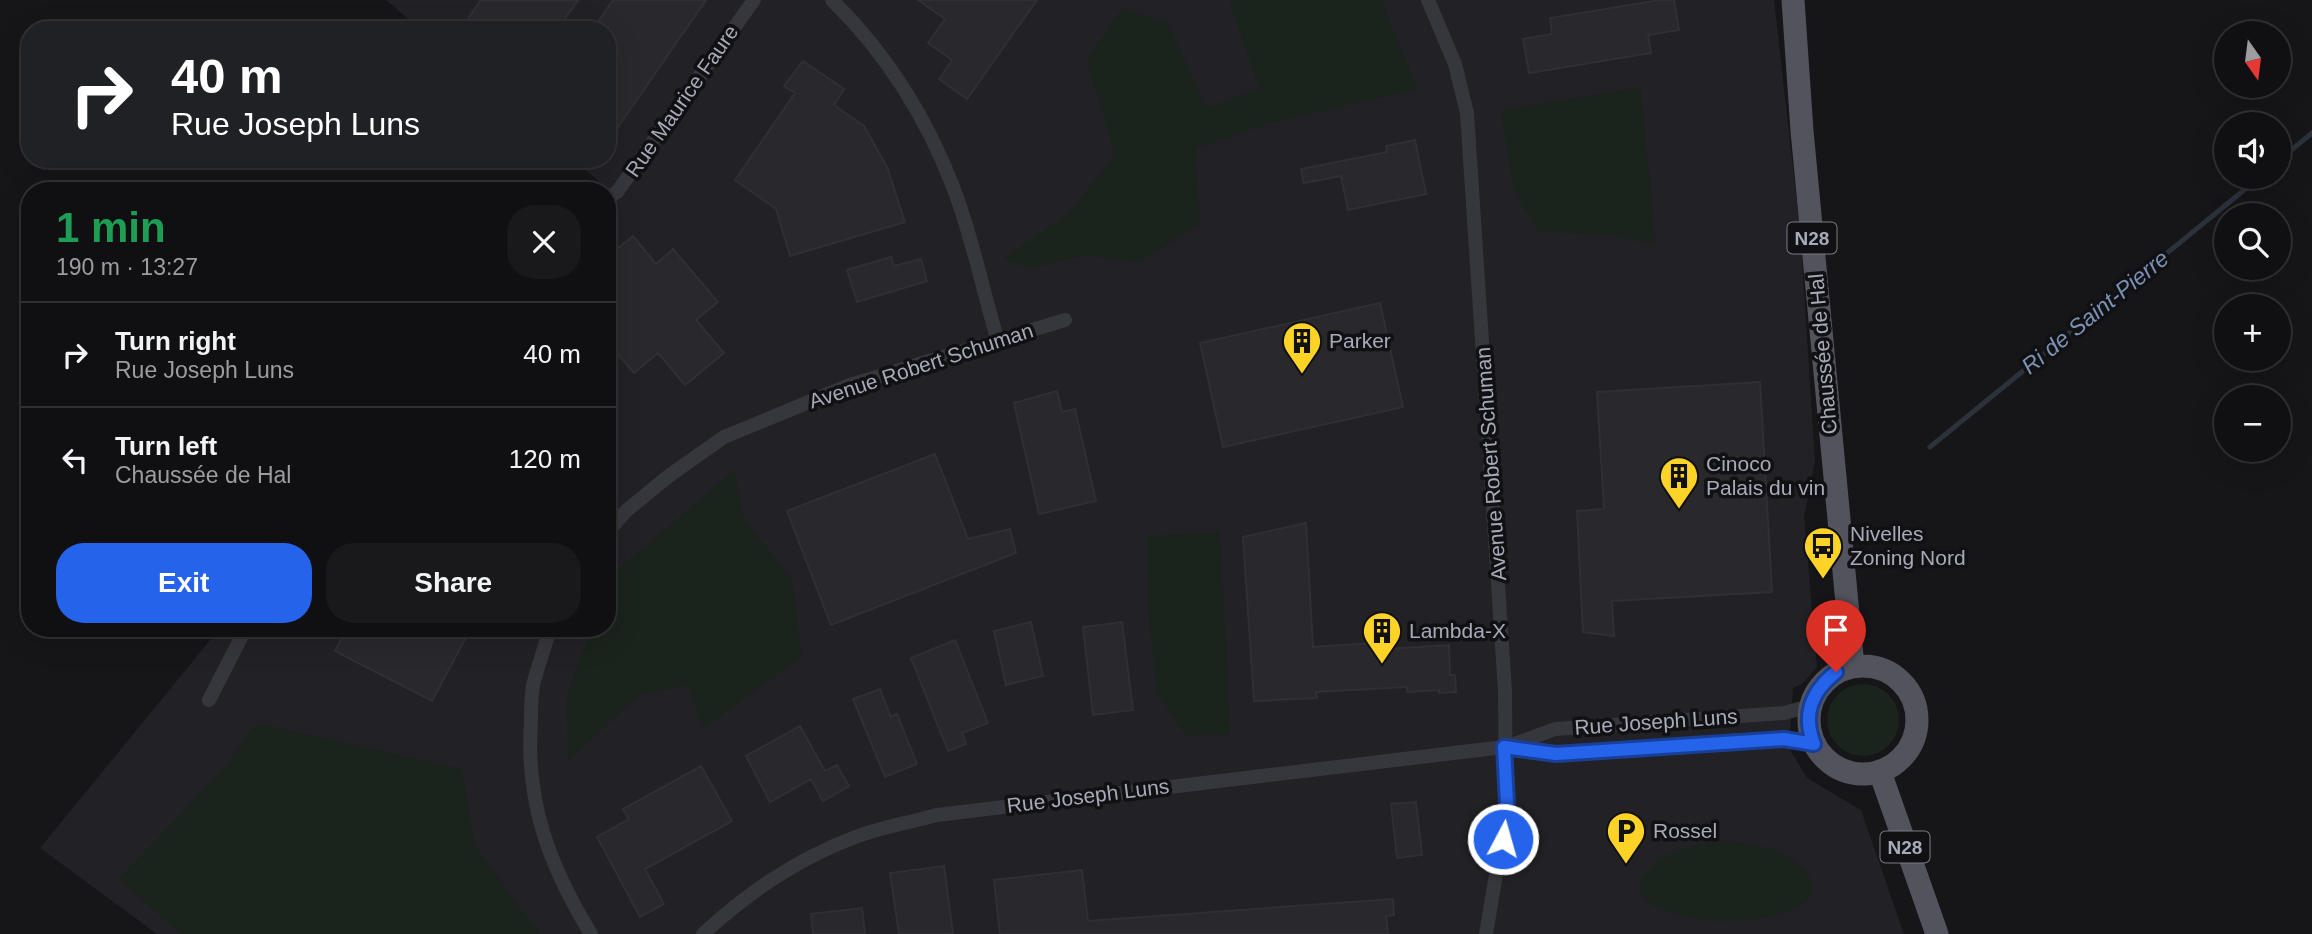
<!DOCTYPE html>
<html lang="en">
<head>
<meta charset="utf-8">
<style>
  :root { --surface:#101012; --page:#19191b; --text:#f1f3f6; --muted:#9c9d9f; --line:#303032; --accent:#2563eb }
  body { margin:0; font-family:Helvetica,sans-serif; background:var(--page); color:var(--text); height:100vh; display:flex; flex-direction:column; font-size:26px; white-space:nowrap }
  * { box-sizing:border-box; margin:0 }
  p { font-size:23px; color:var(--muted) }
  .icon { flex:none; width:38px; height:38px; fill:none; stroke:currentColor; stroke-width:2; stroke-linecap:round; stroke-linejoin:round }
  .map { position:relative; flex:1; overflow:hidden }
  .drawer { position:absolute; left:21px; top:182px; width:595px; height:455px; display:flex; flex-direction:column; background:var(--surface); border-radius:28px; box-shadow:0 7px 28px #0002,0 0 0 2px var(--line) }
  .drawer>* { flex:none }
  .hud { position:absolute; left:21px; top:21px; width:595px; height:147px; border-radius:28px; box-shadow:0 7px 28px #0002,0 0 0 2px var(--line); background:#202124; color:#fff; overflow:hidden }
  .needle { width:46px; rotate:166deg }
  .tools { position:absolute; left:2214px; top:21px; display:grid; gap:14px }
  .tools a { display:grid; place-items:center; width:77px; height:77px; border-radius:50%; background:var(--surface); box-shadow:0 7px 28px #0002,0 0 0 2px var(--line); font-size:35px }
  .pin { position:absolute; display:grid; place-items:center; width:60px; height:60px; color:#fff; margin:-72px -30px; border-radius:50% 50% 50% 0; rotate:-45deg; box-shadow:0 0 7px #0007 }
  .pin .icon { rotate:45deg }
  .me { position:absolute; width:77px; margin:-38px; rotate:6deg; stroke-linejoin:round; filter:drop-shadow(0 0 5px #0008) }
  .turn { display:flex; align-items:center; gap:24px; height:147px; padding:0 35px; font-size:32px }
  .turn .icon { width:91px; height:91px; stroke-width:2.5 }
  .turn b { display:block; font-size:49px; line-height:60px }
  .round { display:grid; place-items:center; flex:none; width:74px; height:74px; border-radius:28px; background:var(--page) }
  .headline { display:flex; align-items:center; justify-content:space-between; height:119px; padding:0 35px }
  h1 { font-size:42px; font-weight:600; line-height:52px; color:#1e9e55 }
  .primary-button { display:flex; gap:14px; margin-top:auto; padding:14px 35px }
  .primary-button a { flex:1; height:80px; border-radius:28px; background:var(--accent); color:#fff; font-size:28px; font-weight:600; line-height:80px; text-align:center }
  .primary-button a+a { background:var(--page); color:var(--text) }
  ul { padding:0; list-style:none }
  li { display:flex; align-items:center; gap:21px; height:105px; padding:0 35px; border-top:2px solid var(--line) }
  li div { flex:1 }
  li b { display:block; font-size:26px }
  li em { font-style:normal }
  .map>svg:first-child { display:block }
  .built { fill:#222125 }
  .green { fill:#1b231d }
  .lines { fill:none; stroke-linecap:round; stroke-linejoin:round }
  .stream { stroke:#2b323c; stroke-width:5 }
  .building { fill:#29282c; stroke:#302f34; stroke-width:2 }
  .street { stroke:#36363d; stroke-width:14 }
  .primary { stroke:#52535c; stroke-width:23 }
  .route-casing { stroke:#184099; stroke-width:18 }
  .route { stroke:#2563eb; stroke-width:12 }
  .labels { text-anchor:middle; stroke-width:7; stroke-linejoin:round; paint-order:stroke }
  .shield { fill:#111113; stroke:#7a7c87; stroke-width:2 }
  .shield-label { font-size:19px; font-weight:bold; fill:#a7aab9 }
  .street-label { font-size:21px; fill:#a7aab9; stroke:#111113 }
  .poi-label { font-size:21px; fill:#a7aab9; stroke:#111113; text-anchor:start }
  .water-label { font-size:23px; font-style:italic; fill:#7b92b6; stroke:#111113 }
</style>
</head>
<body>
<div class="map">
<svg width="2312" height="934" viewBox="0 0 2312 934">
  <rect width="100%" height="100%" fill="#161518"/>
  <path class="built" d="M 386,0 L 1774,0 L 1800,229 L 1815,461 L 1804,517 L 1817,667 L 1802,684 L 1793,688 L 1789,748 L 1807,778 L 1861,810 L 1904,934 L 157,934 L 40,848 L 220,628 L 607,628 L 607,191 L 597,191 L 603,185 L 573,159 L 607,159 L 607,30 L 421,30 Z"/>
  <path class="green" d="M 1232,0 L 1381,0 L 1417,89 L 1267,124 L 1195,149 L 1200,224 L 1137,263 L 1086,255 L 1028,269 L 1004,258 L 1069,214 L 1115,154 L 1087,60 L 1122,8 L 1168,23 L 1206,108 L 1260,89 L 1230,2 Z
    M 1640,87 L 1656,244 L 1602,235 L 1538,231 L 1514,190 L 1501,110 Z
    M 734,471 L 745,521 L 792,579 L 802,657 L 703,728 L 688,685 L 639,695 L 568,761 L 567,695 L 592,628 L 607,628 L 607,589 L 614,573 Z
    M 1220,532 L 1230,734 L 1186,736 L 1157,693 L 1149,615 L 1148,536 Z
    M1827 720a36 36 0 1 1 72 0a36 36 0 1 1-72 0Z
    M 257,723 L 462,769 L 474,844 L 539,934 L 181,934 L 119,879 L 222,771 Z
    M 1727,841 C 1760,844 1794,850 1812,881 C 1827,934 1627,934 1641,881 C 1659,850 1694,844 1727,841 Z"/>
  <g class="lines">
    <path class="stream" d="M 2278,161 L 2312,133
      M 1930,447 L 2260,177"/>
  </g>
  <path class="building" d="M 481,0 L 578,0 L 557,30 L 460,30 Z
    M 613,0 L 706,0 L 607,143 L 607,30 L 592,30 Z
    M 918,0 L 1037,0 L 967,99 L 939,79 L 952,60 L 928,43 L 945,19 Z
    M 1660,0 L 1674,0 L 1679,30 L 1648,35 L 1651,53 L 1529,73 L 1523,39 L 1552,34 L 1550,18 Z
    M 803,61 L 844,89 L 834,105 L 864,126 L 887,167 L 905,222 L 790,256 L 776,209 L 735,180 L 795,93 L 784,86 Z
    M 1415,140 L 1426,194 L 1348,210 L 1341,176 L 1304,183 L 1301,169 L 1387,152 L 1386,146 Z
    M 633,236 L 656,264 L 673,249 L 718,302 L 696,320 L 724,353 L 685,385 L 658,353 L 634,373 L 607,342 L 607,257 Z
    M 891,257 L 894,266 L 921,259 L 927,281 L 857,302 L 847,270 Z
    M 1380,303 L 1403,407 L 1223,447 L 1200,343 Z
    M 1760,382 L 1772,592 L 1612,601 L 1614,636 L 1583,632 L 1577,511 L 1604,509 L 1597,392 Z
    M 1057,391 L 1062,412 L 1075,409 L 1096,501 L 1039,514 L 1014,403 Z
    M 935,454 L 968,539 L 1010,529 L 1016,553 L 831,625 L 787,511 Z
    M 1306,523 L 1313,647 L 1386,642 L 1387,649 L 1449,645 L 1450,675 L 1455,675 L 1456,692 L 1439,693 L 1439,690 L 1407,692 L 1407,687 L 1316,692 L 1317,698 L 1254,701 L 1243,537 Z
    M 1031,622 L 1043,676 L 1006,685 L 994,631 Z
    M 1122,622 L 1133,710 L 1093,715 L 1083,627 Z
    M 347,628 L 471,628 L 432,701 L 335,651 Z
    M 955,640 L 988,723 L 962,733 L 966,744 L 948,751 L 911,658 Z
    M 880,689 L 891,717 L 897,714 L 917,764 L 885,777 L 853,699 Z
    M 800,726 L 825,771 L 837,765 L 849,786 L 823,801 L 811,779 L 770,802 L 746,756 Z
    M 701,766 L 732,821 L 645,869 L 664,904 L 640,917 L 597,837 L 629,819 L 623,809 Z
    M 1416,802 L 1422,855 L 1397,858 L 1391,804 Z
    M 944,866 L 953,934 L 899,934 L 890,873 Z
    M 1082,870 L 1088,921 L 1393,899 L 1394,915 L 1386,916 L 1388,934 L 1000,934 L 994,880 Z
    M 862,908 L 865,934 L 813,934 L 811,914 Z"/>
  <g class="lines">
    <path class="street" d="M 832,0 C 887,54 928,120 955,192 C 973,240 983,292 998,341
      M 1428,0 L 1455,64 L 1467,113 L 1505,691 L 1506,815 L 1486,934
      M 607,199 L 617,192 L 754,0
      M 607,533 L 626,511 L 670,475 L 724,437 L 850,385 L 1065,320
      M 550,628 C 545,647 538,666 533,685 C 531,697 531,710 531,722 C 525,802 550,867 591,934
      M 209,700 L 246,628
      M 1509,746 L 1555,729 L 1784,713 L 1810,706
      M 703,934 C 747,893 801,857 858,836 C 883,827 911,822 937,815 L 1504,747 L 1557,754 L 1784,739 L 1814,744"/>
    <path class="primary" d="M 1793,0 L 1802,131 L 1853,666
      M1809 720a54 54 0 1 1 108 0a54 54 0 1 1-108 0Z
      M 1880,772 L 1937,934"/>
  </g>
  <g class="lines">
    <g class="route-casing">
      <path id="route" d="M 1503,839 L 1507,803 L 1504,747 L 1556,754 L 1784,739 L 1814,744 C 1802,714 1812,691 1836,672"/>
    </g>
    <use href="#route" class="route"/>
  </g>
  <defs>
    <g id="building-pin" transform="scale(2.0125)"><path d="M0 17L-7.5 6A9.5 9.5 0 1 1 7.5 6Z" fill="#fdd328" stroke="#111113"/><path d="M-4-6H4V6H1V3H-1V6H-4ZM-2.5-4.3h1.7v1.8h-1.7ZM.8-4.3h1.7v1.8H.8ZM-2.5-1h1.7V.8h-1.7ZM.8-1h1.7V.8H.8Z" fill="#111"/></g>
    <g id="bus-pin" transform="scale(2.0125)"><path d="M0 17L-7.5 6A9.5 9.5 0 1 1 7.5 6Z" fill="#fdd328" stroke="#111113"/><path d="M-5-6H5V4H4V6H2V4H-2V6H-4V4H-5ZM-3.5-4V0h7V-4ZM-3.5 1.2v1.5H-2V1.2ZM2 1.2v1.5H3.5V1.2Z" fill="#111"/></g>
    <g id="parking-pin" transform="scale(2.0125)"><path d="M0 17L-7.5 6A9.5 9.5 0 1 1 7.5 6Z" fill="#fdd328" stroke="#111113"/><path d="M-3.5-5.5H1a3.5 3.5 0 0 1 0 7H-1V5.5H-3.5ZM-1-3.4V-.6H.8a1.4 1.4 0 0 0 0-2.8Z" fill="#111"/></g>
  </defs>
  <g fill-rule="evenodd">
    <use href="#building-pin" x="1302" y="341"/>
    <use href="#building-pin" x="1679" y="476"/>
    <use href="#bus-pin" x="1823" y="546"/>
    <use href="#building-pin" x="1382" y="631"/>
    <use href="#parking-pin" x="1626" y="831"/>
  </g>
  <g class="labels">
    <g class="shield">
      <rect x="1787.5" y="222.5" width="49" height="31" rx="5"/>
      <rect x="1880.5" y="831.5" width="49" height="31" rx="5"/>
    </g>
    <g class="shield-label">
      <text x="1812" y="245">N28</text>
      <text x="1905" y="854">N28</text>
    </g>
    <g class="street-label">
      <text transform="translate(682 101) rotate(-55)" y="7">Rue Maurice Faure</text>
      <text transform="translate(1823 354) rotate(-95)" y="7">Chaussée de Hal</text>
      <text transform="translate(921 366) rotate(-18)" y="7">Avenue Robert Schuman</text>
      <text transform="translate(1491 464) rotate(-94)" y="7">Avenue Robert Schuman</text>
      <text transform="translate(1656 722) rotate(-4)" y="7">Rue Joseph Luns</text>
      <text transform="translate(1088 796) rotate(-7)" y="7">Rue Joseph Luns</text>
    </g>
    <g class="poi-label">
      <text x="1329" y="348">Parker</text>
      <text x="1706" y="471">Cinoco<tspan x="1706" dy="24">Palais du vin</tspan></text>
      <text x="1850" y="541">Nivelles<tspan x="1850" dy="24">Zoning Nord</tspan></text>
      <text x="1409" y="638">Lambda-X</text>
      <text x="1653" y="838">Rossel</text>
    </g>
    <g class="water-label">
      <text transform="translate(2095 312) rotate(-39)" y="8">Ri de Saint-Pierre</text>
    </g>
  </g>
</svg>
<div class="tools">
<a><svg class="needle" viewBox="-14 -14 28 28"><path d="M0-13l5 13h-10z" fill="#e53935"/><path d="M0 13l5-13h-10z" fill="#9c9d9f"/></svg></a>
<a><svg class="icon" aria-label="sound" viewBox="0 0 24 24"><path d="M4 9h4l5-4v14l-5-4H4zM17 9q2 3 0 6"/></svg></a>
<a><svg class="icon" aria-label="search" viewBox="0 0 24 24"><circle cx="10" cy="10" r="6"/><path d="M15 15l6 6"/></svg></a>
<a>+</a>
<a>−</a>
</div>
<div class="pin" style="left:1836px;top:672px;background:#d93025"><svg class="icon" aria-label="arrive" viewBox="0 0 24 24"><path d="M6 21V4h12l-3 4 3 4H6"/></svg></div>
<svg class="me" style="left:1503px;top:839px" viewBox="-20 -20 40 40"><circle r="17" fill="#2563eb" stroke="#fff" stroke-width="3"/><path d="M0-11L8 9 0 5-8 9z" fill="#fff"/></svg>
<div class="hud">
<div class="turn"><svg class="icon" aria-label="right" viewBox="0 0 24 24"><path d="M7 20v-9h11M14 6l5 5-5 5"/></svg><div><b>40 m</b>Rue Joseph Luns</div></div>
</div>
<section class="drawer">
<div class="headline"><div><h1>1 min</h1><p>190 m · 13:27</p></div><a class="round"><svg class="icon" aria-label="close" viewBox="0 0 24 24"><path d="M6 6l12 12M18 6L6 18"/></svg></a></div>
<ul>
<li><svg class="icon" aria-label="right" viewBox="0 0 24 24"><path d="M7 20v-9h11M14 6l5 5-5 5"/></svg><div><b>Turn right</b><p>Rue Joseph Luns</p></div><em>40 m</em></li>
<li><svg class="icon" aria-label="left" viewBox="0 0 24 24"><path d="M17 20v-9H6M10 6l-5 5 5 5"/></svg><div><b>Turn left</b><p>Chaussée de Hal</p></div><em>120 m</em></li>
</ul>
<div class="primary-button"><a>Exit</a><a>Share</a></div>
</section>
</div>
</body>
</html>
